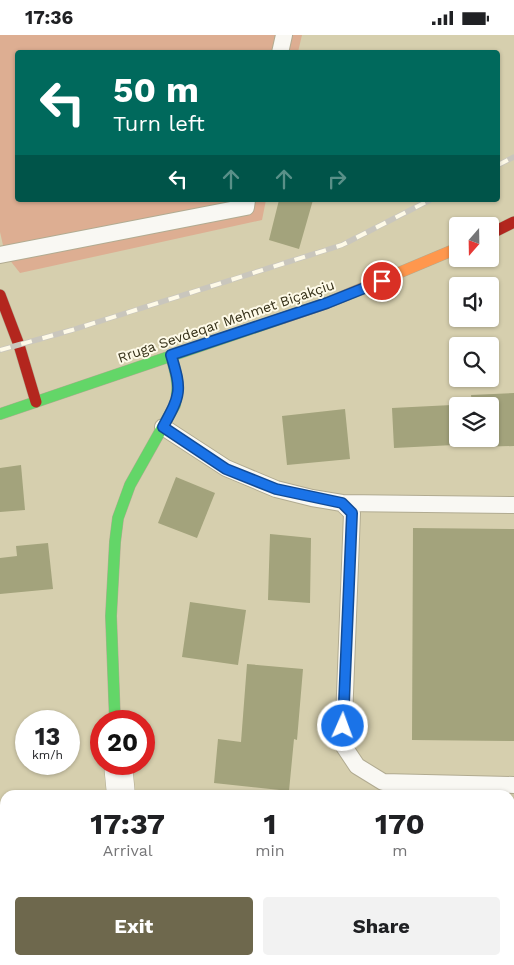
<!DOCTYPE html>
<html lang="en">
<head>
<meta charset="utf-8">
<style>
  :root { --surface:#fff; --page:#f2f2f2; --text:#202124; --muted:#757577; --accent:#6e684d }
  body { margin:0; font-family:"Work Sans",sans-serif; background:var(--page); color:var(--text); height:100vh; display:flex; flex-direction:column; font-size:19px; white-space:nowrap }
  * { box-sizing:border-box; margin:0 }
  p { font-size:16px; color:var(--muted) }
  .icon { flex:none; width:28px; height:28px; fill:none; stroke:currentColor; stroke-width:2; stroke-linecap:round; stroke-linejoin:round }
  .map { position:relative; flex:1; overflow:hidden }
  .side { position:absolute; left:0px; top:755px; width:515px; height:175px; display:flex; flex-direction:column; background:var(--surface); border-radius:15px 15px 0 0; box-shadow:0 1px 4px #0004 }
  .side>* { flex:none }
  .banner { position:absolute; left:15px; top:15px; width:485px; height:152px; border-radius:5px; box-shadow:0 1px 4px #0004; background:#00695c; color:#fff; overflow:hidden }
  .needle { width:32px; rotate:200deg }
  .controls { position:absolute; left:449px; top:182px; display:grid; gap:10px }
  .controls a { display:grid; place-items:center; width:50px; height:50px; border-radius:5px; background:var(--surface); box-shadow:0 1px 4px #0004; font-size:25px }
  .speed { position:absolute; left:15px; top:675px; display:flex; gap:10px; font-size:25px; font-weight:700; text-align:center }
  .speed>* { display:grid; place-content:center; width:65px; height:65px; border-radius:50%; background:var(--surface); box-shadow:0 1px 4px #0004; line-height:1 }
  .speed small { font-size:12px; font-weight:400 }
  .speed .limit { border:8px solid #d22; background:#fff; color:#111 }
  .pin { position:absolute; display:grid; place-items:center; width:42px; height:42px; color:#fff; margin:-21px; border:2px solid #fff; border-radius:50%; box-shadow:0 1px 5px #0007 }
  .me { position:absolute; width:55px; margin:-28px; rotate:2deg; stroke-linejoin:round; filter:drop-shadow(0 0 4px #0008) }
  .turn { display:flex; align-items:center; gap:18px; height:105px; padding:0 15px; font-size:22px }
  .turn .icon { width:65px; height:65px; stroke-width:2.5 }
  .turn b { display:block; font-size:35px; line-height:42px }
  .lanes { display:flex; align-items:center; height:48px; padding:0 15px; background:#0003; justify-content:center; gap:25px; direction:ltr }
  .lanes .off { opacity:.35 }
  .eta { display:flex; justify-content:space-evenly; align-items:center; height:85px; text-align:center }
  .eta b { font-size:30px; font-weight:700; line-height:35px }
  .primary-button { display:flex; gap:10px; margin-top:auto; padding:10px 15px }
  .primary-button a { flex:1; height:58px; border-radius:5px; background:var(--accent); color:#fff; font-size:20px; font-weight:700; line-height:58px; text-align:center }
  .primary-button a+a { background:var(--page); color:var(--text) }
  .status { display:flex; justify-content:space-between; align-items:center; height:35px; padding:0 25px; background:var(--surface); direction:ltr }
  .status svg { height:14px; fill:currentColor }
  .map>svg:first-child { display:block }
  .green { fill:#ddae92 }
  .building { fill:#a3a37c; fill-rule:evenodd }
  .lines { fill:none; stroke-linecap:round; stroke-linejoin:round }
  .lane-casing { stroke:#b1ab91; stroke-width:18 }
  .street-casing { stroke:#b1ab91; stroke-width:29 }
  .fast-casing { stroke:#b1ab91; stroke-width:12 }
  .slow-casing { stroke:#b1ab91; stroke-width:12 }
  .jam-casing { stroke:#b1ab91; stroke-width:12 }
  .lane { stroke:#f9f8f3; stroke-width:16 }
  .street { stroke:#f9f8f3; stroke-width:28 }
  .fast { stroke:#63d668; stroke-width:11 }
  .slow { stroke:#ff974d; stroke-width:11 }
  .jam { stroke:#b3261e; stroke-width:11 }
  .rail-casing { stroke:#c9c6bd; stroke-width:5.5 }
  .rail { stroke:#fefae8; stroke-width:4; stroke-dasharray:11; stroke-linecap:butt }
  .route-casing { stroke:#114b97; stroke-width:12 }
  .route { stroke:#1a73e8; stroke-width:9 }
  .labels { text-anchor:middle; stroke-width:4; stroke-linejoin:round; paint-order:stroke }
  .street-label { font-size:14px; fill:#363119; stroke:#fefae8 }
</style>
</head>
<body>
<div class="status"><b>17:36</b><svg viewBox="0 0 49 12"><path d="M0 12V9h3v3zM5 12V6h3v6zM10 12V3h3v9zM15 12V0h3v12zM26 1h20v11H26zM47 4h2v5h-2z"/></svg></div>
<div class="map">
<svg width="514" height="930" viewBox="0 0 514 930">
  <rect width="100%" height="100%" fill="#d6cfae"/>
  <path class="green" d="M 0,0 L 302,0 L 298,17 L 18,18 L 18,165 L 266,165 L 262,185 L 20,238 L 5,219 L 0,197 Z"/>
  <path class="building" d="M 279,165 L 313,165 L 299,214 L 269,205 Z
    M 514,358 L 514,411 L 474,412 L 474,409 L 394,413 L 392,373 L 472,369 L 471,360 ZM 458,371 L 490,371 L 490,404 L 458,404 Z
    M 345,374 L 350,424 L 287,430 L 282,381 Z
    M 21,430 L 25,475 L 0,477 L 0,433 Z
    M 176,442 L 215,458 L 197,503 L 158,488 Z
    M 413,493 L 514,494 L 514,706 L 412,705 Z
    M 270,499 L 311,503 L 310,568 L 268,565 Z
    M 48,508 L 53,554 L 0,559 L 0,523 L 17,521 L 16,511 Z
    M 190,567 L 246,575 L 238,630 L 182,622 Z
    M 247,629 L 303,634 L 297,705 L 294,704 L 289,756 L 214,748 L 218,704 L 241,707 Z"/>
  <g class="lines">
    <g class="lane-casing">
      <path id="lane" d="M 280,18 L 284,0
        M 0,220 L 246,172 L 247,165
        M 163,392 L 226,433 L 276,454 L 312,463 L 342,468 L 514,470
        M 342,468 L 352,478 L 343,710 L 357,731 L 383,747 L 514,750
        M 510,853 L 514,853"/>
    </g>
    <g class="street-casing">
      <path id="street" d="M 118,729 L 121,760
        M 138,925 L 139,930"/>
    </g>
    <g class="fast-casing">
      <path id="fast" d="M 0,379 L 283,283
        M 115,686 L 111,581 L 115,507 L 118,483 L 130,450 L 175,370 C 180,352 176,338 171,321"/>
    </g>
    <g class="slow-casing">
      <path id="slow" d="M 283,283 L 327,268 L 458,213"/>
    </g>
    <g class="jam-casing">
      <path id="jam" d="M 490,199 L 514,187
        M 0,260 L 19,310 L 36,367"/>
    </g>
    <use href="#lane" class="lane"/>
    <use href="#street" class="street"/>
    <use href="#fast" class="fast"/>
    <use href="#slow" class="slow"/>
    <use href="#jam" class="jam"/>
    <g class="rail-casing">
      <path id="rail" d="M 498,130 L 514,122
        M 0,315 L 72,295 L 342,210 L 430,165"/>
    </g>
    <use href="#rail" class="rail"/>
  </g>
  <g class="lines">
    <g class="route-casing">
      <path id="route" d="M 343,691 L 352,478 L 342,468 L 276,454 L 226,434 L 163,392 C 181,359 182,356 171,320 L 327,268 L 382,246"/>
    </g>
    <use href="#route" class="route"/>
  </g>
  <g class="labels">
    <g class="street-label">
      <text transform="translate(226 286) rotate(-19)" y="5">Rruga Sevdeqar Mehmet Biçakçiu</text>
    </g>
  </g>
</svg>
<div class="controls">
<a><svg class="needle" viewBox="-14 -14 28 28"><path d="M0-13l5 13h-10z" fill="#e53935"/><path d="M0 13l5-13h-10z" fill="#757577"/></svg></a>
<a><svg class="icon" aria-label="sound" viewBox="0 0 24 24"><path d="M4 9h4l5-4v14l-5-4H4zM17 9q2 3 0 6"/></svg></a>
<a><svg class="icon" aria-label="search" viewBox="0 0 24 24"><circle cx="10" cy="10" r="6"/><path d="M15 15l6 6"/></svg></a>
<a><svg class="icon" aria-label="layers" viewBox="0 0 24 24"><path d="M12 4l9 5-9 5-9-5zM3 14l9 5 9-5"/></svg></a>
</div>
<div class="speed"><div>13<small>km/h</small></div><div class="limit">20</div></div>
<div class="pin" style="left:382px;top:246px;background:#d93025"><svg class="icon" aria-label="arrive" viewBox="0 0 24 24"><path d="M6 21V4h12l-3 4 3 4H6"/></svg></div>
<svg class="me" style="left:343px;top:691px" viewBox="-20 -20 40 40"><circle r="17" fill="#1a73e8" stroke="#fff" stroke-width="3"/><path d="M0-11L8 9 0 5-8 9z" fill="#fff"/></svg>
<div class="banner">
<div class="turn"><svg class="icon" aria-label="left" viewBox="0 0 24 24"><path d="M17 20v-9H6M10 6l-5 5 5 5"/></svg><div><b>50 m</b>Turn left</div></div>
<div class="lanes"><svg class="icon" aria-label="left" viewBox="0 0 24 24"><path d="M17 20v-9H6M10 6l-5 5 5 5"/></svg><svg class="icon off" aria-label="ahead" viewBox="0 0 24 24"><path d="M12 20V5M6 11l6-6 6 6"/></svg><svg class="icon off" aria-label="ahead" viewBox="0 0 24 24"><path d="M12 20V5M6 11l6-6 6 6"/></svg><svg class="icon off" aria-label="right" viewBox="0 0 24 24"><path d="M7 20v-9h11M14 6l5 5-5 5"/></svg></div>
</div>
<section class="side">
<div class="eta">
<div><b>17:37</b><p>Arrival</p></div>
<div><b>1</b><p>min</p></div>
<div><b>170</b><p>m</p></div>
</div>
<div class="primary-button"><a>Exit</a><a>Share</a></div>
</section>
</div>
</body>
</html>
